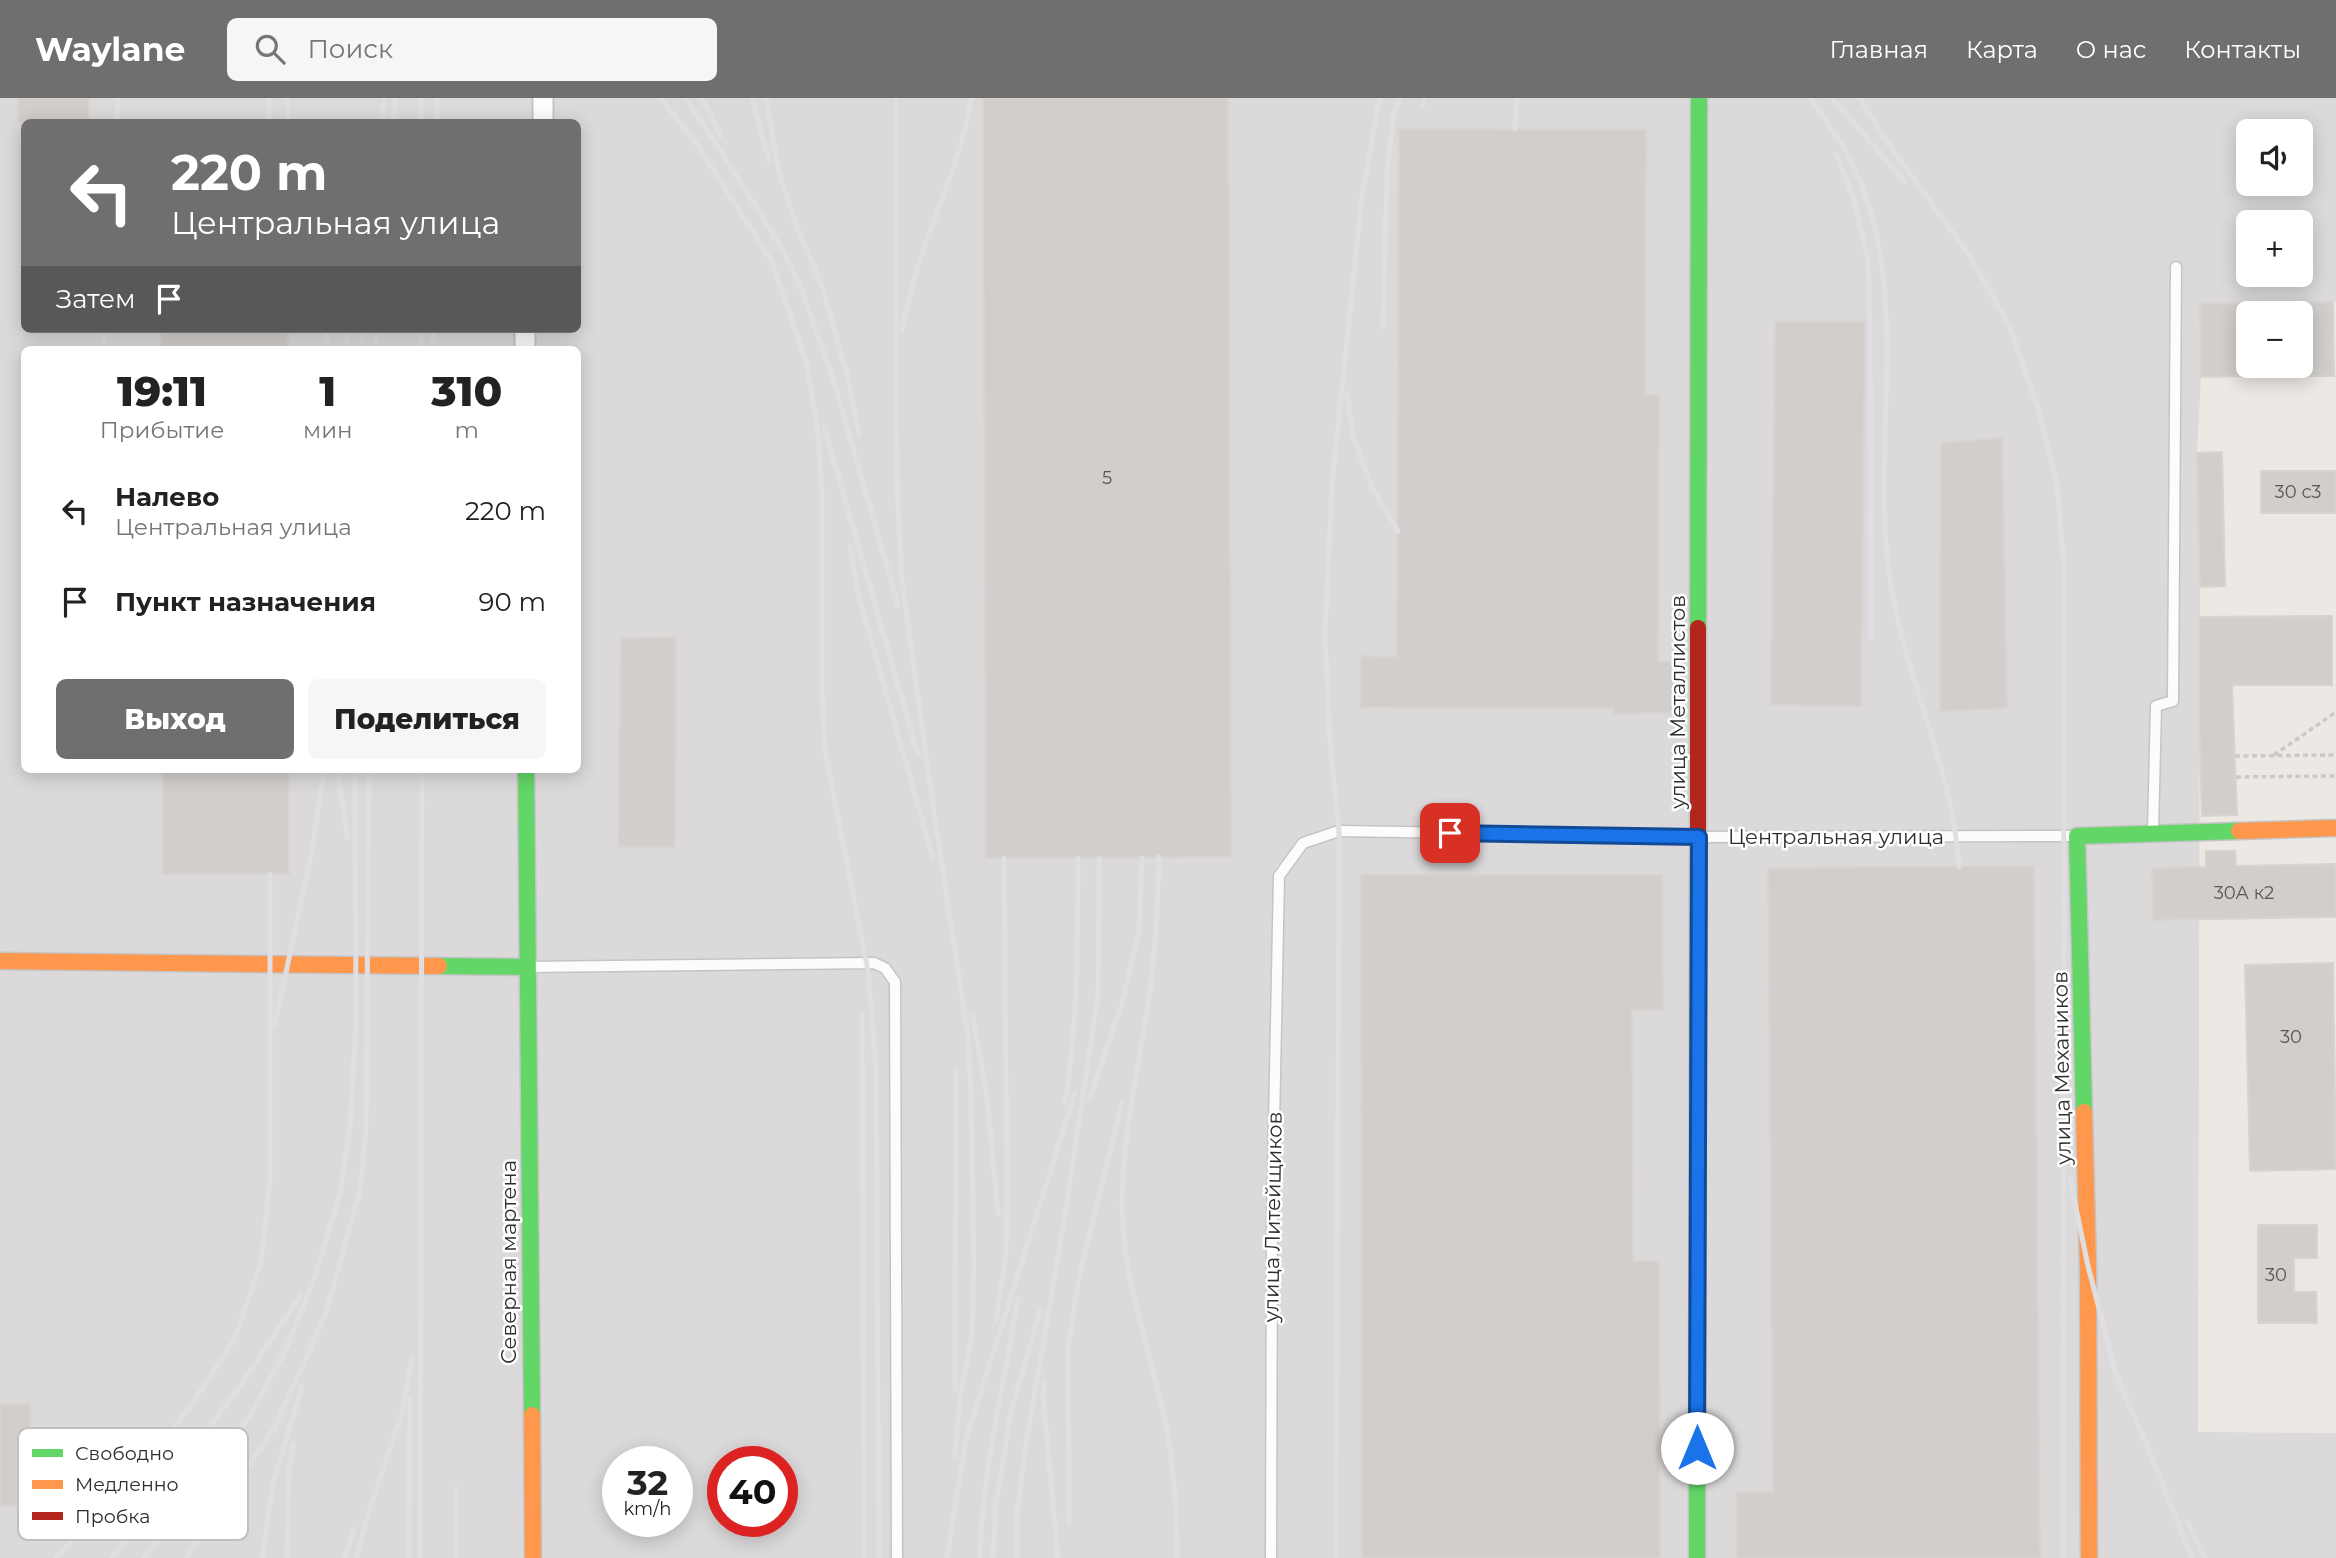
<!DOCTYPE html>
<html lang="ru">
<head>
<meta charset="utf-8">
<style>
  :root { --surface:#fff; --page:#f6f6f6; --text:#222; --muted:#767676; --accent:#706f6e }
  body { margin:0; font-family:Montserrat,sans-serif; background:var(--page); color:var(--text); height:100vh; display:flex; flex-direction:column; font-size:26px; white-space:nowrap }
  * { box-sizing:border-box; margin:0 }
  p { font-size:23px; color:var(--muted) }
  .icon { flex:none; width:38px; height:38px; fill:none; stroke:currentColor; stroke-width:2; stroke-linecap:round; stroke-linejoin:round }
  .map { position:relative; flex:1; overflow:hidden }
  .drawer { position:absolute; left:21px; top:248px; width:560px; height:427px; display:flex; flex-direction:column; background:var(--surface); border-radius:10px; box-shadow:0 4px 18px #0003 }
  .drawer>* { flex:none }
  .banner { position:absolute; left:21px; top:21px; width:560px; height:214px; border-radius:10px; box-shadow:0 4px 18px #0003; background:#706f6e; color:#fff; overflow:hidden }
  .controls { position:absolute; left:2236px; top:21px; display:grid; gap:14px }
  .controls a { display:grid; place-items:center; width:77px; height:77px; border-radius:10px; background:var(--surface); box-shadow:0 4px 18px #0003; font-size:35px }
  .speed { position:absolute; left:602px; top:1348px; display:flex; gap:14px; font-size:35px; font-weight:700; text-align:center }
  .speed>* { display:grid; place-content:center; width:91px; height:91px; border-radius:50%; background:var(--surface); box-shadow:0 4px 18px #0003; line-height:1 }
  .speed small { font-size:18px; font-weight:400 }
  .speed .limit { border:10px solid #d22; background:#fff; color:#111 }
  .pin { position:absolute; display:grid; place-items:center; width:60px; height:60px; color:#fff; margin:-30px; border-radius:14px; box-shadow:0 4px 10px #0006 }
  .me { position:absolute; width:77px; margin:-38px; rotate:0deg; stroke-linejoin:round; filter:drop-shadow(0 0 5px #0008) }
  .turn { display:flex; align-items:center; gap:24px; height:147px; padding:0 35px; font-size:32px }
  .turn .icon { width:91px; height:91px; stroke-width:2.5 }
  .turn b { display:block; font-size:49px; line-height:60px }
  .then { display:flex; align-items:center; height:66px; padding:0 35px; background:#0003; gap:14px; font-size:26px }
  .eta { display:flex; justify-content:space-evenly; align-items:center; height:119px; text-align:center }
  .eta b { font-size:42px; font-weight:800; line-height:49px }
  .cta { display:flex; gap:14px; margin-top:auto; padding:14px 35px }
  .cta a { flex:1; height:80px; border-radius:10px; background:var(--accent); color:#fff; font-size:28px; font-weight:800; line-height:80px; text-align:center }
  .cta a+a { background:var(--page); color:var(--text) }
  ul { padding:0; list-style:none }
  li { display:flex; align-items:center; gap:21px; height:91px; padding:0 35px }
  li div { flex:1 }
  li b { display:block; font-size:26px }
  li em { font-style:normal }
  header { display:flex; align-items:center; gap:42px; box-sizing:border-box; height:98px; padding:0 35px; background:var(--accent); color:#fff }
  header strong { font-size:33px }
  nav { display:flex; gap:38px; margin-inline-start:auto; font-size:24px }
  .search { width:490px; height:63px; background:var(--page); display:flex; align-items:center; gap:18px; box-sizing:border-box; padding:0 24px; border-radius:10px; color:var(--muted); font-size:26px }
  .map>svg:first-child { display:block }
  .industrial { fill:#dcd9db; fill-rule:evenodd }
  .building { fill:#d1cecb; stroke:#d7d4d0; stroke-width:2 }
  .lines { fill:none; stroke-linecap:round; stroke-linejoin:round }
  .lane-casing { stroke:#c5c4c5; stroke-width:13 }
  .street-casing { stroke:#c5c4c5; stroke-width:23 }
  .fast-casing { stroke:#c5c4c5; stroke-width:19 }
  .slow-casing { stroke:#c5c4c5; stroke-width:19 }
  .jam-casing { stroke:#c5c4c5; stroke-width:19 }
  .path { stroke:#c9c9c8; stroke-width:3.5; stroke-dasharray:5 3.5; stroke-linecap:butt }
  .lane { stroke:#fcfcfb; stroke-width:10 }
  .street { stroke:#fcfcfb; stroke-width:19 }
  .fast { stroke:#63d668; stroke-width:16 }
  .slow { stroke:#ff974d; stroke-width:16 }
  .jam { stroke:#b3261e; stroke-width:16 }
  .rail { stroke:#dfdfe1; stroke-width:5 }
  .route-casing { stroke:#114b97; stroke-width:18 }
  .route { stroke:#1a73e8; stroke-width:12 }
  .labels { text-anchor:middle; stroke-width:5; stroke-linejoin:round; paint-order:stroke }
  .number-label { font-size:18px; fill:#585857 }
  .street-label { font-size:21px; fill:#2e2e2e; stroke:#fff }
  .key { fill:#fff; stroke:#c0c0c0; stroke-width:2 }
  .key-label { font-size:19px; fill:#2e2e2e }
</style>
</head>
<body>
<header>
<strong>Waylane</strong>
<div class="search"><svg class="icon" aria-label="search" viewBox="0 0 24 24"><circle cx="10" cy="10" r="6"/><path d="M15 15l6 6"/></svg>Поиск</div>
<nav><a>Главная</a><a>Карта</a><a>О нас</a><a>Контакты</a></nav>
</header>
<div class="map">
<svg width="2336" height="1460" viewBox="0 0 2336 1460">
  <rect width="100%" height="100%" fill="#ece8e4"/>
  <path class="industrial" d="M 0,0 L 2336,0 L 2336,204 L 2200,206 L 2201,279 L 2197,355 L 2200,489 L 2198,1334 L 2336,1335 L 2336,1460 L 0,1460 ZM 24,24 L 578,24 L 578,231 L 24,231 ZM 2249,33 L 2301,33 L 2301,86 L 2249,86 ZM 2249,124 L 2301,124 L 2301,177 L 2249,177 ZM 24,252 L 578,252 L 578,672 L 24,672 ZM 618,1363 L 677,1363 L 677,1423 L 618,1423 ZM 723,1363 L 782,1363 L 782,1423 L 723,1423 Z"/>
  <path class="building" d="M 18,0 L 89,0 L 89,24 L 18,24 Z
    M 983,0 L 1228,0 L 1231,759 L 986,760 Z
    M 1399,31 L 1646,32 L 1645,297 L 1659,297 L 1658,564 L 1682,564 L 1682,614 L 1614,616 L 1614,610 L 1361,609 L 1361,558 L 1397,559 Z
    M 2333,204 L 2334,278 L 2301,278 L 2301,205 Z
    M 2249,205 L 2249,278 L 2201,279 L 2200,206 Z
    M 1775,224 L 1865,224 L 1861,608 L 1771,607 Z
    M 161,231 L 288,231 L 288,252 L 161,252 Z
    M 2002,340 L 2007,610 L 1940,613 L 1941,345 Z
    M 2222,354 L 2225,488 L 2200,489 L 2197,355 Z
    M 2261,373 L 2336,373 L 2336,415 L 2261,415 Z
    M 2332,518 L 2332,587 L 2232,587 L 2237,717 L 2202,718 L 2199,612 L 2199,519 Z
    M 676,539 L 675,749 L 618,749 L 621,540 Z
    M 163,672 L 289,672 L 289,776 L 163,776 Z
    M 2206,753 L 2235,753 L 2236,768 L 2336,766 L 2336,819 L 2153,822 L 2152,770 L 2206,769 Z
    M 2034,768 L 2040,1460 L 1737,1460 L 1737,1394 L 1773,1394 L 1768,770 Z
    M 1361,777 L 1662,777 L 1663,912 L 1632,912 L 1633,1163 L 1659,1163 L 1660,1460 L 1362,1460 Z
    M 2333,865 L 2336,1071 L 2250,1073 L 2245,867 Z
    M 2258,1127 L 2317,1127 L 2317,1160 L 2294,1160 L 2294,1194 L 2316,1194 L 2317,1225 L 2258,1225 Z
    M 30,1306 L 32,1408 L 0,1408 L 0,1307 Z"/>
  <g class="lines">
    <g class="lane-casing">
      <path id="lane" d="M 2153,734 L 2156,608 L 2173,603 L 2176,169
        M 528,869 L 874,865 L 885,870 L 895,884 L 897,1460
        M 1271,1460 L 1272,1124 L 1279,778 L 1303,745 L 1339,733 L 1699,739 L 2076,738"/>
    </g>
    <g class="street-casing">
      <path id="street" d="M 543,0 L 543,24
        M 525,231 L 525,252"/>
    </g>
    <g class="fast-casing">
      <path id="fast" d="M 1698,530 L 1699,0
        M 526,672 L 532,1317
        M 439,868 L 528,869
        M 2084,1014 L 2077,738 L 2239,733
        M 1697,1460 L 1698,737"/>
    </g>
    <g class="slow-casing">
      <path id="slow" d="M 2239,733 L 2336,730
        M 0,863 L 439,868
        M 2084,1014 L 2088,1168 L 2089,1460
        M 532,1317 L 533,1460"/>
    </g>
    <g class="jam-casing">
      <path id="jam" d="M 1698,737 L 1698,530"/>
    </g>
    <path class="path" d="M 2274,657 L 2336,614
      M 2235,658 L 2336,657
      M 2236,679 L 2336,678"/>
    <use href="#lane" class="lane"/>
    <use href="#street" class="street"/>
    <use href="#fast" class="fast"/>
    <use href="#slow" class="slow"/>
    <use href="#jam" class="jam"/>
    <path class="rail" d="M 287,0 L 289,24
      M 421,0 L 421,24
      M 437,0 L 437,24
      M 661,0 L 698,48 L 772,164 L 807,267
      M 686,0 L 761,116 L 785,157 L 804,198 L 835,287 L 898,507
      M 702,0 L 721,38
      M 752,0 L 769,63
      M 766,0 L 779,74 L 794,121 L 822,188 L 848,280 L 859,336
      M 896,0 L 896,313 L 898,412 L 902,483 L 934,715 L 968,938 L 971,1002 L 974,1166 L 972,1236 L 960,1300 L 955,1358
      M 1810,0 C 1832,29 1853,61 1865,96 C 1908,220 1871,354 1890,481 C 1904,579 1953,669 1959,769
      M 1832,0 L 1905,84
      M 1860,0 L 1883,38 L 1971,160 L 2010,230 L 2038,310 L 2057,387 L 2064,469 L 2063,1460
      M 1423,7 L 1425,0
      M 117,24 L 118,0
      M 269,24 L 269,0
      M 382,24 L 384,0
      M 394,24 L 395,0
      M 1515,31 L 1517,0
      M 1836,56 L 1853,99 L 1868,162 L 1870,226 L 1871,540
      M 1383,230 L 1387,72 L 1394,15 L 1400,0
      M 326,231 L 327,252
      M 421,231 L 421,252
      M 902,233 C 908,202 917,169 928,139 C 944,93 964,49 971,0
      M 104,243 L 104,231
      M 346,252 L 348,231
      M 361,252 L 363,231
      M 375,252 L 377,231
      M 432,252 L 434,231
      M 805,259 L 817,326 L 822,392 L 822,597 L 825,652 L 868,873 L 876,969 L 879,1460
      M 1347,295 L 1353,338 L 1372,390 L 1398,433
      M 824,328 L 918,657
      M 850,449 L 858,496 L 933,760
      M 338,672 L 347,739
      M 1159,759 C 1158,809 1155,858 1148,907 C 1138,972 1123,1035 1122,1101 C 1121,1174 1147,1242 1163,1313 C 1174,1362 1177,1410 1177,1460
      M 862,917 L 864,1460
      M 973,918 L 987,999 L 998,1116
      M 275,926 L 312,752 L 324,672
      M 1089,1002 L 1122,906 L 1139,832 L 1142,760
      M 1065,1005 C 1078,924 1078,842 1078,760
      M 2070,1081 L 2088,1168 L 2116,1276 L 2151,1357 L 2192,1460
      M 996,1222 L 1006,1157 L 1007,1088 L 1004,760
      M 1044,1284 L 1043,1298 L 1058,1460
      M 955,1291 L 956,972
      M 996,1407 L 1011,1314 L 1040,1213
      M 1069,1424 L 1068,1251 L 1078,1185 L 1122,1004
      M 2188,1425 L 2205,1460
      M 56,1460 L 137,1373 L 190,1309 L 234,1242 L 261,1165 L 270,1084 L 270,776
      M 112,1460 L 244,1283 L 300,1198
      M 144,1460 L 252,1315 L 288,1247 L 316,1175 L 340,1095 L 350,1030 L 356,922 L 355,672
      M 186,1460 L 275,1329 L 326,1215 L 360,1093 L 366,1032 L 369,672
      M 262,1460 L 273,1385 L 302,1288
      M 287,1460 L 289,1370 L 293,1346
      M 345,1460 L 354,1431
      M 356,1460 L 370,1410 L 403,1311 L 412,1260
      M 409,1460 L 410,1299
      M 420,1460 L 422,672
      M 456,1460 L 456,1390
      M 947,1460 L 966,1341 L 1075,995
      M 980,1460 C 982,1372 1004,1288 1018,1201
      M 993,1460 L 996,1399
      M 1017,1460 L 1017,1414 L 1026,1346 L 1065,1117 L 1098,897 L 1099,760
      M 1336,1460 L 1339,733 L 1330,644 L 1325,536 L 1332,386 L 1362,98 L 1378,8 L 1382,0"/>
  </g>
  <g class="lines">
    <g class="route-casing">
      <path id="route" d="M 1450,735 L 1699,739 L 1697,1350"/>
    </g>
    <use href="#route" class="route"/>
  </g>
  <g class="labels">
    <g class="number-label">
      <text x="1107" y="386">5</text>
      <text x="2298" y="400">30 с3</text>
      <text x="2244" y="801">30А к2</text>
      <text x="2291" y="945">30</text>
      <text x="2276" y="1183">30</text>
    </g>
    <g class="street-label">
      <text transform="translate(1678 604) rotate(-90)" y="7">улица Металлистов</text>
      <text x="1836" y="746">Центральная улица</text>
      <text transform="translate(2062 970) rotate(-91)" y="7">улица Механиков</text>
      <text transform="translate(1273 1119) rotate(-89)" y="7">улица Литейщиков</text>
      <text transform="translate(509 1164) rotate(-90)" y="7">Северная мартена</text>
    </g>
  </g>
  <rect x="18" y="1330" width="230" height="112" rx="10" class="key"/>
  <rect x="32" y="1351" width="31" height="8" fill="#63d668"/>
  <rect x="32" y="1382" width="31" height="9" fill="#ff974d"/>
  <rect x="32" y="1414" width="31" height="8" fill="#b3261e"/>
  <g class="key-label">
    <text x="75" y="1362">Свободно</text>
    <text x="75" y="1393">Медленно</text>
    <text x="75" y="1425">Пробка</text>
  </g>
</svg>
<div class="controls">
<a><svg class="icon" aria-label="sound" viewBox="0 0 24 24"><path d="M4 9h4l5-4v14l-5-4H4zM17 9q2 3 0 6"/></svg></a>
<a>+</a>
<a>−</a>
</div>
<div class="speed"><div>32<small>km/h</small></div><div class="limit">40</div></div>
<div class="pin" style="left:1450px;top:735px;background:#d93025"><svg class="icon" aria-label="arrive" viewBox="0 0 24 24"><path d="M6 21V4h12l-3 4 3 4H6"/></svg></div>
<svg class="me" style="left:1697px;top:1350px" viewBox="-20 -20 40 40"><circle r="19" fill="#fff"/><path d="M0-13L10 11 0 6-10 11z" fill="#1a73e8"/></svg>
<div class="banner">
<div class="turn"><svg class="icon" aria-label="left" viewBox="0 0 24 24"><path d="M17 20v-9H6M10 6l-5 5 5 5"/></svg><div><b>220 m</b>Центральная улица</div></div>
<div class="then">Затем<svg class="icon" aria-label="arrive" viewBox="0 0 24 24"><path d="M6 21V4h12l-3 4 3 4H6"/></svg></div>
</div>
<section class="drawer">
<div class="eta">
<div><b>19:11</b><p>Прибытие</p></div>
<div><b>1</b><p>мин</p></div>
<div><b>310</b><p>m</p></div>
</div>
<ul>
<li><svg class="icon" aria-label="left" viewBox="0 0 24 24"><path d="M17 20v-9H6M10 6l-5 5 5 5"/></svg><div><b>Налево</b><p>Центральная улица</p></div><em>220 m</em></li>
<li><svg class="icon" aria-label="arrive" viewBox="0 0 24 24"><path d="M6 21V4h12l-3 4 3 4H6"/></svg><div><b>Пункт назначения</b></div><em>90 m</em></li>
</ul>
<div class="cta"><a>Выход</a><a>Поделиться</a></div>
</section>
</div>
</body>
</html>
